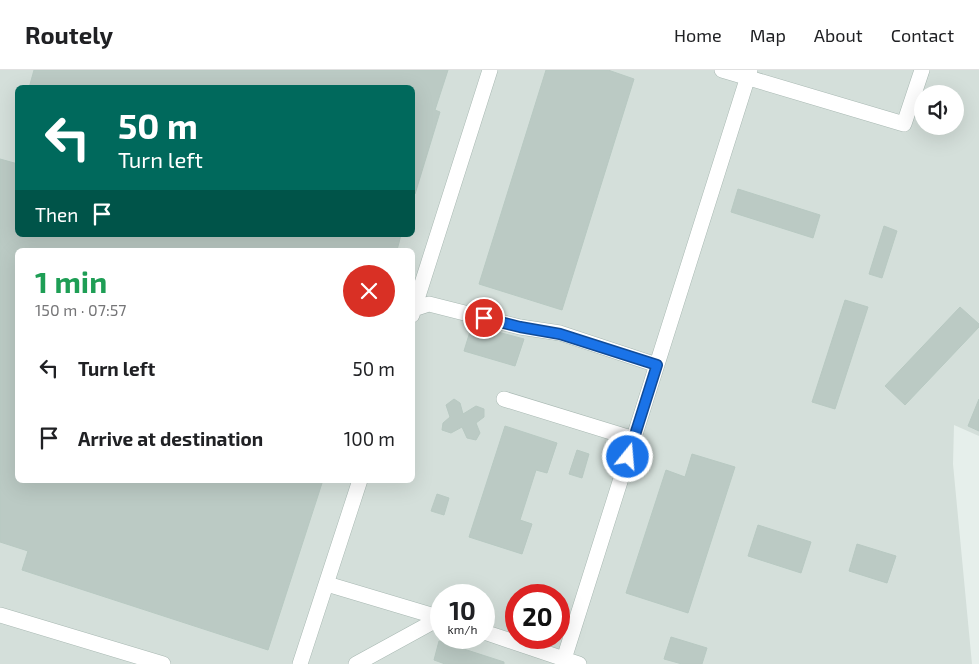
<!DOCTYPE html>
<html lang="en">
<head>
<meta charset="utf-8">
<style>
  :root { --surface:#fff; --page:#f6f6f6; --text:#202124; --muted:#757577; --line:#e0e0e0 }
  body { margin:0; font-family:"Exo 2",sans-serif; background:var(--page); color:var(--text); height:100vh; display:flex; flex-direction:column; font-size:19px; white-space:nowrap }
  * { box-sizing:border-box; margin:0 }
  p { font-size:16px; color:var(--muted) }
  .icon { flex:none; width:28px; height:28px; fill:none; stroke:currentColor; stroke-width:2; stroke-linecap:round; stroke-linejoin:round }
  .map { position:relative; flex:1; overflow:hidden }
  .sheet { position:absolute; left:15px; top:178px; width:400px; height:235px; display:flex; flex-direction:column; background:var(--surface); border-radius:8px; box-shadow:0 5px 20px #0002 }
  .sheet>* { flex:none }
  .guide { position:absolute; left:15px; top:15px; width:400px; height:152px; border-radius:8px; box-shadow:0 5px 20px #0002; background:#00695c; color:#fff; overflow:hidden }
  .tools { position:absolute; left:914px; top:15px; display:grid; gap:10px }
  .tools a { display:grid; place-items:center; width:50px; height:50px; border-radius:50%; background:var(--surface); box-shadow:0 5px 20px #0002; font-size:25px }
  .speed { position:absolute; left:430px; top:514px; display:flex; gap:10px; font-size:25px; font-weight:700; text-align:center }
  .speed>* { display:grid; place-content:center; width:65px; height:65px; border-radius:50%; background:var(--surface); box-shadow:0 5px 20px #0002; line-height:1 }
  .speed small { font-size:12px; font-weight:400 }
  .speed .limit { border:8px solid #d22; background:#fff; color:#111 }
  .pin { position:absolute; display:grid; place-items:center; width:42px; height:42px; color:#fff; margin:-21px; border:2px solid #fff; border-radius:50%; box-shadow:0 1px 5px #0007 }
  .me { position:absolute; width:55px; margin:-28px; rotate:17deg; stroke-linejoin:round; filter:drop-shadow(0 0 4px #0008) }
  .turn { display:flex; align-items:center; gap:18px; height:105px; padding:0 20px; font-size:22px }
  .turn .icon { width:65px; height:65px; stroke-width:2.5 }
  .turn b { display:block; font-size:35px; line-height:42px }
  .then { display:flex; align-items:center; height:48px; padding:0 20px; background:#0003; gap:10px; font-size:19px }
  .round { display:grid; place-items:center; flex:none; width:52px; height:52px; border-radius:26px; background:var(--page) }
  .headline { display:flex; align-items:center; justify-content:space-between; height:85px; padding:0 20px }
  h1 { font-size:30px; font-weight:700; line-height:38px; color:#1e9e55 }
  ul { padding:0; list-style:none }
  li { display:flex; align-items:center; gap:15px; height:70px; padding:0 20px }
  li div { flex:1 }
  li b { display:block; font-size:19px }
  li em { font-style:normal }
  header { display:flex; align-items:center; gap:30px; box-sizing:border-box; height:70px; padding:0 25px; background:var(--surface); border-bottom:1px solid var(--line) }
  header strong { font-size:24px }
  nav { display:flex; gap:28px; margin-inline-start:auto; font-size:18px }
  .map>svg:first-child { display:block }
  .built { fill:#d4dfda; fill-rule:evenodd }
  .building { fill:#bbcac4; stroke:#b8c9c2 }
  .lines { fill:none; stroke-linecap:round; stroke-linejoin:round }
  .minor-casing { stroke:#a8b8b2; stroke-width:16 }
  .minor { stroke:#fff; stroke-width:15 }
  .route-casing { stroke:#114b97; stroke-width:12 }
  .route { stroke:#1a73e8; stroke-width:9 }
</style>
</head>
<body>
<header>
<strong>Routely</strong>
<nav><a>Home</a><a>Map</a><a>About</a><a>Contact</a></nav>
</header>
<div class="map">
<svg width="979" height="594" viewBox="0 0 979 594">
  <rect width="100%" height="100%" fill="#e6efeb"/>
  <path class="built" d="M 0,0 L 979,0 L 979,366 L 954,355 L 953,394 L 972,594 L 0,594 ZM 18,18 L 412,18 L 412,165 L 18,165 ZM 922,24 L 955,24 L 955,56 L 922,56 ZM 18,180 L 412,180 L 412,410 L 18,410 ZM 441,525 L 484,525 L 484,568 L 441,568 ZM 516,525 L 559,525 L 559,568 L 516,568 Z"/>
  <path class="building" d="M 34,0 L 448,0 L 435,40 L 440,42 L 415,124 L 412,123 L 412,18 L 29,18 Z
    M 546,0 L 608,0 L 634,9 L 562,240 L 479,214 Z
    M 0,89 L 18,94 L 18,165 L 401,165 L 397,180 L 18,180 L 18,410 L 323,410 L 268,580 L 22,500 L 28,481 L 0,472 Z
    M 738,119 L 820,145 L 813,168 L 731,142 Z
    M 884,156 L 897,161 L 882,208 L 869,204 Z
    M 845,230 L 868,237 L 835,339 L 812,332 Z
    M 960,237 L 979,254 L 979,257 L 905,335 L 885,316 Z
    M 472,255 L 524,269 L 515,296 L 464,281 Z
    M 454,329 L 460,333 L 463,344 L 476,336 L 484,339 L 484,347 L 476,353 L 480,363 L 476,370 L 467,368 L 462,357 L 451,363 L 442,360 L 443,353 L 450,347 L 446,335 Z
    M 979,329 L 979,361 L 968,356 Z
    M 505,356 L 557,373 L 547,403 L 536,400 L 520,450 L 532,454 L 522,484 L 469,467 Z
    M 577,380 L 589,384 L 582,408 L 569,404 Z
    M 692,384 L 735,397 L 688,543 L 626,523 L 666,400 L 685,407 Z
    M 437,424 L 449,428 L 444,445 L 431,441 Z
    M 758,455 L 811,472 L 801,503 L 748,486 Z
    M 857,474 L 896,486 L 887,513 L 849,501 Z
    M 671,567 L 707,578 L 702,594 L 682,594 L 664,589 Z
    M 439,571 L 504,592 L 504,594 L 445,594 L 434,590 Z"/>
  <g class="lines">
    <g class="minor-casing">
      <path id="minor" d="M 722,0 L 904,54 L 922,0
        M 414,239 L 429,234 L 520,257 L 560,263 L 657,295
        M 412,245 L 490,0
        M 504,329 L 634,369
        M 327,514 L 441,548
        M 0,545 L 163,594
        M 484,562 L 579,594
        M 564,589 L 750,0
        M 300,594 L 360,410
        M 356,594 L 440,548"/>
    </g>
    <use href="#minor" class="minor"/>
  </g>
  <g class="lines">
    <g class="route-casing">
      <path id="route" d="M 484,248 L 520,257 L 560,264 L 657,295 L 628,387"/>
    </g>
    <use href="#route" class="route"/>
  </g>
</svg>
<div class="tools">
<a><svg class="icon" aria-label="sound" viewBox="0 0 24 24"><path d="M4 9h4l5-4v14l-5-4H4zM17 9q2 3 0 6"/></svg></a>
</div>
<div class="speed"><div>10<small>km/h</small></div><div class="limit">20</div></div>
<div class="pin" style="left:484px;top:248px;background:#d93025"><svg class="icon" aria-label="arrive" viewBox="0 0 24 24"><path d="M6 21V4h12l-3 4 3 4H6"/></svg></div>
<svg class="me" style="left:628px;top:387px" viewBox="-20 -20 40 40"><circle r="17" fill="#1a73e8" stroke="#fff" stroke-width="3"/><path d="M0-11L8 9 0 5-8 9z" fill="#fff"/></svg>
<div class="guide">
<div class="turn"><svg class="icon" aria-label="left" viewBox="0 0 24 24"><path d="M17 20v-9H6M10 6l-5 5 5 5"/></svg><div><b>50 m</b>Turn left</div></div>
<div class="then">Then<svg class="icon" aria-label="arrive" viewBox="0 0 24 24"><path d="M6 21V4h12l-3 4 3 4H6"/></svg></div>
</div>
<section class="sheet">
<div class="headline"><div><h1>1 min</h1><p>150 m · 07:57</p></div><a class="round" style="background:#d93025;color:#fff"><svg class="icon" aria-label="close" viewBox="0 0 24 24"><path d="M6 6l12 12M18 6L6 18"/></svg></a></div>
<ul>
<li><svg class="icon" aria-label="left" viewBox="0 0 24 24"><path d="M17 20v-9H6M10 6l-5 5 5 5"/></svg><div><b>Turn left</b></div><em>50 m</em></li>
<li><svg class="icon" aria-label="arrive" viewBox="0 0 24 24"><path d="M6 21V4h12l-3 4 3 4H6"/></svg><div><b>Arrive at destination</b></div><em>100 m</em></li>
</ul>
</section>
</div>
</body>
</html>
